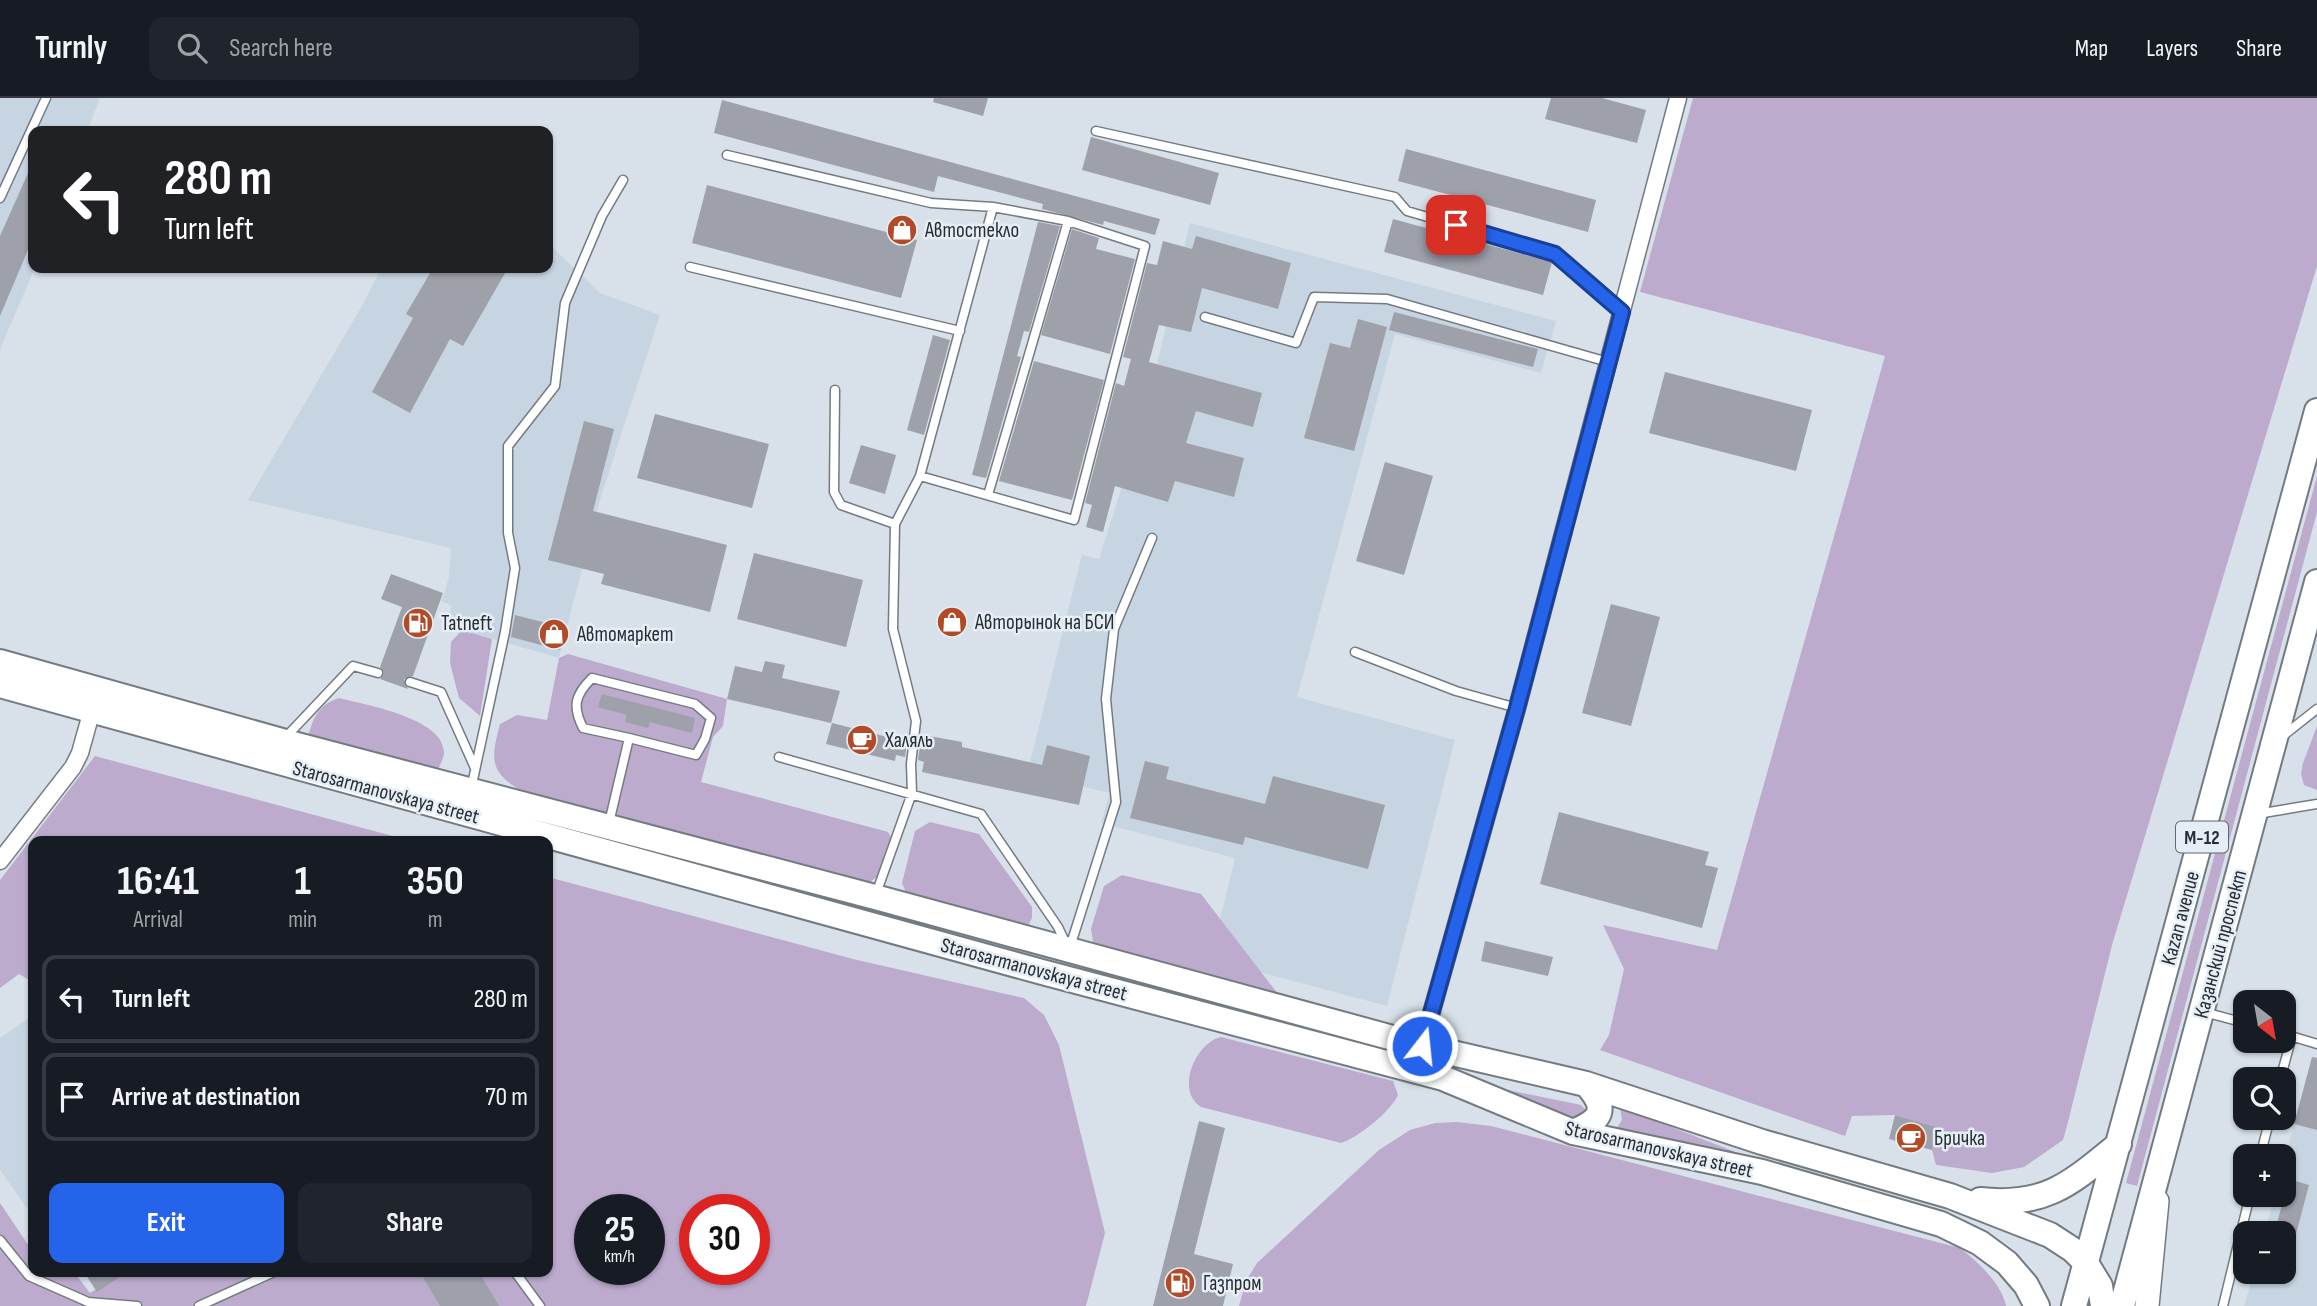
<!DOCTYPE html>
<html lang="en">
<head>
<meta charset="utf-8">
<style>
  :root { --surface:#171b24; --page:#20242c; --text:#f1f3f6; --muted:#9ea1a6; --line:#363941; --accent:#2563eb }
  body { margin:0; font-family:"Sofia Sans Condensed",sans-serif; background:var(--page); color:var(--text); height:100vh; display:flex; flex-direction:column; font-size:26px; white-space:nowrap }
  * { box-sizing:border-box; margin:0 }
  p { font-size:23px; color:var(--muted) }
  .icon { flex:none; width:38px; height:38px; fill:none; stroke:currentColor; stroke-width:2; stroke-linecap:round; stroke-linejoin:round }
  .map { position:relative; flex:1; overflow:hidden }
  .side { position:absolute; left:28px; top:738px; width:525px; height:441px; display:flex; flex-direction:column; background:var(--surface); border-radius:14px; box-shadow:0 2px 5px #0004 }
  .side>* { flex:none }
  .banner { position:absolute; left:28px; top:28px; width:525px; height:147px; border-radius:14px; box-shadow:0 2px 5px #0004; background:#202124; color:#fff; overflow:hidden }
  .needle { width:46px; rotate:149deg }
  .buttons { position:absolute; left:2233px; top:892px; display:grid; gap:14px }
  .buttons a { display:grid; place-items:center; width:63px; height:63px; border-radius:14px; background:var(--surface); box-shadow:0 2px 5px #0004; font-size:35px }
  .speed { position:absolute; left:574px; top:1096px; display:flex; gap:14px; font-size:35px; font-weight:700; text-align:center }
  .speed>* { display:grid; place-content:center; width:91px; height:91px; border-radius:50%; background:var(--surface); box-shadow:0 2px 5px #0004; line-height:1 }
  .speed small { font-size:18px; font-weight:400 }
  .speed .limit { border:10px solid #d22; background:#fff; color:#111 }
  .pin { position:absolute; display:grid; place-items:center; width:60px; height:60px; color:#fff; margin:-30px; border-radius:14px; box-shadow:0 4px 10px #0006 }
  .me { position:absolute; width:77px; margin:-38px; rotate:16deg; stroke-linejoin:round; filter:drop-shadow(0 0 5px #0008) }
  .turn { display:flex; align-items:center; gap:24px; height:147px; padding:0 21px; font-size:32px }
  .turn .icon { width:91px; height:91px; stroke-width:2.5 }
  .turn b { display:block; font-size:49px; line-height:60px }
  .eta { display:flex; justify-content:space-evenly; align-items:center; height:119px; text-align:center }
  .eta b { font-size:42px; font-weight:700; line-height:49px }
  .button { display:flex; gap:14px; margin-top:auto; padding:14px 21px }
  .button a { flex:1; height:80px; border-radius:14px; background:var(--accent); color:#fff; font-size:28px; font-weight:700; line-height:80px; text-align:center }
  .button a+a { background:var(--page); color:var(--text) }
  ul { padding:0; list-style:none }
  li { display:flex; align-items:center; gap:21px; height:88px; margin:0 14px 10px; padding:0 7px; border:4px solid var(--line); border-radius:14px }
  li div { flex:1 }
  li b { display:block; font-size:26px }
  li em { font-style:normal }
  header { display:flex; align-items:center; gap:42px; box-sizing:border-box; height:98px; padding:0 35px; background:var(--surface); border-bottom:2px solid var(--line) }
  header strong { font-size:33px }
  nav { display:flex; gap:38px; margin-inline-start:auto; font-size:24px }
  .search { width:490px; height:63px; background:var(--page); display:flex; align-items:center; gap:18px; box-sizing:border-box; padding:0 24px; border-radius:14px; color:var(--muted); font-size:26px }
  .map>svg:first-child { display:block }
  .built { fill:#c7d5e2 }
  .green { fill:#bcabcd; fill-rule:evenodd }
  .building { fill:#9ea0aa }
  .lines { fill:none; stroke-linecap:round; stroke-linejoin:round }
  .lane-casing { stroke:#737b82; stroke-width:11 }
  .street-casing { stroke:#737b82; stroke-width:19 }
  .secondary-casing { stroke:#737b82; stroke-width:26 }
  .primary-casing { stroke:#737b82; stroke-width:28 }
  .lane { stroke:#fff; stroke-width:8 }
  .street { stroke:#fff; stroke-width:16 }
  .secondary { stroke:#fff; stroke-width:23 }
  .primary { stroke:#fff; stroke-width:24 }
  .route-casing { stroke:#184099; stroke-width:18 }
  .route { stroke:#2563eb; stroke-width:12 }
  .labels { text-anchor:middle; stroke-width:5; stroke-linejoin:round; paint-order:stroke }
  .shield { fill:#e5eef6; stroke:#61676b; stroke-width:2 }
  .shield-label { font-size:19px; font-weight:bold; fill:#292d30 }
  .poi-label { font-size:21px; fill:#292d30; stroke:#e5eef6; text-anchor:start }
  .street-label { font-size:21px; fill:#292d30; stroke:#e5eef6 }
</style>
</head>
<body>
<header>
<strong>Turnly</strong>
<div class="search"><svg class="icon" aria-label="search" viewBox="0 0 24 24"><circle cx="10" cy="10" r="6"/><path d="M15 15l6 6"/></svg>Search here</div>
<nav><a>Map</a><a>Layers</a><a>Share</a></nav>
</header>
<div class="map">
<svg width="2317" height="1208" viewBox="0 0 2317 1208">
  <rect width="100%" height="100%" fill="#d8e1e9"/>
  <path class="built" d="M 0,0 L 100,0 L 87,33 L 33,33 L 33,170 L 35,170 L 0,251 Z
    M 1190,125 L 1556,223 L 1541,275 L 1395,236 L 1297,599 L 1455,642 L 1387,908 L 1248,871 L 1218,830 L 1235,760 L 1101,725 L 1110,695 L 1027,676 L 1082,457 L 1099,461 L 1148,305 Z
    M 548,145 L 600,195 L 660,217 L 599,405 L 559,560 L 445,527 L 452,508 L 442,503 L 449,479 L 451,450 L 248,402 L 363,206 L 381,170 L 548,170 Z
    M 33,917 L 33,1119 L 0,1072 L 0,940 Z
    M 2294,1026 L 2317,1032 L 2317,1208 L 2244,1208 L 2254,1174 L 2284,1174 L 2284,1136 L 2264,1136 L 2275,1097 L 2284,1097 L 2284,1065 Z"/>
  <path class="green" d="M 1693,0 L 2317,0 L 2317,168 L 2112,847 L 2068,1024 L 2063,1042 L 2024,1069 L 1992,1075 L 1936,1067 L 1932,1052 L 1938,1030 L 1895,1017 L 1852,1018 L 1845,1038 L 1600,952 L 1609,937 L 1624,871 L 1603,827 L 1717,852 L 1885,258 L 1640,194 Z
    M 2317,378 L 2317,414 L 2137,1088 L 2126,1085 Z
    M 462,532 L 492,541 L 480,618 L 459,600 L 450,565 L 451,544 Z
    M 568,556 L 727,601 L 723,628 L 713,639 L 701,684 L 888,734 L 891,739 L 878,778 L 869,785 L 529,698 C 491,675 489,667 500,626 L 517,617 L 547,622 L 559,560 Z
    M 339,600 C 365,607 446,620 444,656 C 443,661 440,667 438,672 L 307,642 C 313,621 317,607 339,600 Z
    M 2317,628 L 2317,692 L 2304,687 L 2301,676 L 2303,665 Z
    M 95,658 L 415,744 L 33,744 L 33,884 L 19,876 L 0,890 L 0,782 Z
    M 930,724 L 979,736 L 1032,809 L 1032,820 L 1027,830 L 909,802 L 902,785 L 915,733 Z
    M 1122,777 L 1201,796 L 1278,896 L 1100,849 L 1093,844 L 1091,831 L 1104,788 Z
    M 548,779 L 853,861 L 1024,900 L 1044,917 L 1059,947 L 1105,1135 L 1086,1208 L 0,1208 L 0,1105 L 33,1154 L 33,1174 L 74,1174 L 90,1195 L 122,1174 L 548,1174 ZM 590,1111 L 649,1111 L 649,1171 L 590,1171 ZM 695,1111 L 754,1111 L 754,1171 L 695,1171 Z
    M 1221,939 L 1393,983 L 1398,997 C 1391,1013 1358,1040 1341,1045 L 1201,1009 C 1175,993 1195,945 1221,939 Z
    M 1460,982 L 1581,1007 L 1588,1014 L 1578,1024 Z
    M 1620,1009 L 1751,1060 L 1615,1033 L 1622,1022 Z
    M 1457,1024 L 1491,1028 L 1960,1150 C 1978,1164 2002,1186 2006,1208 L 1239,1208 L 1246,1183 L 1257,1165 L 1379,1052 L 1410,1032 L 1435,1025 Z"/>
  <path class="building" d="M 934,0 L 988,0 L 983,18 L 933,4 Z
    M 1551,0 L 1602,0 L 1646,12 L 1637,45 L 1545,21 Z
    M 722,2 L 1160,121 L 1155,137 L 1104,123 L 1103,127 L 1042,111 L 1043,106 L 938,78 L 934,94 L 714,35 Z
    M 1091,39 L 1219,75 L 1210,107 L 1082,72 Z
    M 1406,51 L 1596,102 L 1588,134 L 1398,83 Z
    M 33,64 L 33,140 L 0,218 L 0,138 Z
    M 707,87 L 917,142 L 901,200 L 692,145 Z
    M 1393,121 L 1552,164 L 1543,197 L 1384,154 Z
    M 1038,124 L 1060,128 L 1029,234 L 1024,233 L 1017,258 L 1021,259 L 986,380 L 972,377 Z
    M 1072,131 L 1099,140 L 1096,151 L 1135,161 L 1110,256 L 1041,237 Z
    M 1196,138 L 1291,165 L 1278,211 L 1202,190 L 1191,234 L 1159,227 L 1149,264 L 1262,295 L 1253,329 L 1196,313 L 1186,345 L 1244,360 L 1234,399 L 1175,383 L 1168,404 L 1115,388 L 1103,434 L 1086,429 L 1092,407 L 1085,405 L 1116,285 L 1124,288 L 1131,261 L 1123,259 L 1147,165 L 1157,167 L 1163,143 L 1192,151 Z
    M 433,170 L 508,170 L 463,248 L 450,241 L 410,315 L 372,294 L 413,220 L 406,216 Z
    M 1394,214 L 1538,251 L 1533,269 L 1389,232 Z
    M 1358,221 L 1387,229 L 1354,353 L 1304,340 L 1330,245 L 1350,250 Z
    M 933,237 L 950,242 L 924,337 L 907,332 Z
    M 1034,263 L 1104,282 L 1072,402 L 999,383 Z
    M 1665,274 L 1812,312 L 1796,373 L 1649,335 Z
    M 655,316 L 769,346 L 752,410 L 637,380 Z
    M 584,323 L 614,331 L 593,413 L 727,447 L 710,514 L 601,486 L 604,476 L 548,462 Z
    M 861,347 L 896,357 L 885,396 L 849,385 Z
    M 1385,364 L 1433,378 L 1404,477 L 1356,463 Z
    M 754,455 L 863,482 L 846,549 L 737,521 Z
    M 391,476 L 443,495 L 413,578 L 404,581 L 408,591 L 380,581 L 384,576 L 380,569 L 402,509 L 381,501 Z
    M 1611,506 L 1660,519 L 1631,628 L 1582,615 Z
    M 515,517 L 566,530 L 560,552 L 511,539 Z
    M 765,563 L 785,567 L 782,580 L 840,593 L 831,625 L 727,601 L 735,568 L 762,574 Z
    M 602,596 L 695,620 L 692,635 L 650,624 L 648,630 L 625,624 L 627,617 L 598,609 Z
    M 832,625 L 907,644 L 905,659 L 896,657 L 895,663 L 826,646 Z
    M 929,638 L 962,644 L 962,649 L 1042,667 L 1047,647 L 1090,658 L 1079,707 L 922,674 L 924,664 L 918,662 L 920,647 L 927,649 Z
    M 1145,663 L 1169,669 L 1166,681 L 1265,706 L 1273,678 L 1385,707 L 1368,771 L 1245,739 L 1243,747 L 1130,720 Z
    M 1559,714 L 1709,754 L 1705,767 L 1718,770 L 1702,830 L 1540,786 Z
    M 1485,843 L 1553,859 L 1548,878 L 1481,863 Z
    M 2312,959 L 2317,960 L 2317,1032 L 2294,1026 Z
    M 1895,1017 L 1939,1030 L 1932,1052 L 1889,1041 Z
    M 1199,1023 L 1225,1030 L 1194,1156 L 1233,1166 L 1223,1208 L 1153,1208 Z
    M 2289,1081 L 2309,1087 L 2296,1136 L 2274,1136 Z
    M 84,1174 L 127,1174 L 97,1194 Z
    M 420,1174 L 479,1174 L 499,1208 L 440,1208 Z"/>
  <g class="lines">
    <g class="lane-casing">
      <path id="lane" d="M 1096,33 L 1395,99 L 1407,113 L 1555,156 L 1621,214
        M 727,57 L 931,105 L 993,109 L 920,378 L 1074,422 L 1145,148 L 1068,123 L 993,109
        M 0,100 L 46,0
        M 690,169 L 960,233
        M 1205,219 L 1296,245 L 1314,199 L 1387,201 L 1608,264
        M 835,292 L 834,394 L 841,407 L 895,426
        M 988,397 L 1068,123
        M 1355,554 L 1456,593 L 1517,610
        M 410,584 L 441,594 L 475,670
        M 2284,637 L 2317,611
        M 284,641 L 353,568 L 378,575
        M 779,659 L 981,716 L 1058,829 L 1066,846
        M 471,691 L 505,534 L 515,470 L 508,435 L 508,348 L 555,288 L 565,205 L 602,118 L 623,82
        M 2257,716 L 2317,706
        M 609,725 L 629,640 L 696,657 L 705,641 L 711,620 L 695,606 L 592,580 C 575,597 572,608 583,630 L 629,640
        M 876,796 L 912,695 L 911,666 L 916,623 L 893,531 L 895,426 L 920,378
        M 1070,849 L 1116,704 L 1106,601 L 1114,531 L 1152,440
        M 2204,914 L 2245,925
        M 2284,936 L 2317,946
        M 2280,982 L 2292,938
        M 2260,1059 L 2270,1020
        M 0,1142 L 29,1178 L 88,1204 L 137,1208
        M 515,1174 L 540,1208
        M 199,1208 L 274,1174
        M 2223,1208 L 2250,1097"/>
    </g>
    <g class="street-casing">
      <path id="street" d="M 0,763 L 73,669 L 80,655 L 92,612
        M 1422,948 L 1517,610 L 1678,0"/>
    </g>
    <g class="secondary-casing">
      <path id="secondary" d="M 2147,1208 L 2157,1103"/>
    </g>
    <g class="primary-casing">
      <path id="primary" d="M 0,564 L 282,643 L 875,799 L 1422,948 L 1586,986 L 1762,1044 L 1950,1098 L 2050,1137 L 2073,1152 L 2086,1165 L 2100,1188 L 2103,1208
        M 0,587 L 1042,874 L 1443,980 L 1573,1034 L 1762,1074 L 1941,1126 L 1980,1145 L 2007,1165 L 2026,1187 L 2037,1208
        M 1573,1034 C 1602,1022 1609,1011 1586,986
        M 1980,1102 C 2046,1109 2070,1086 2119,1046
        M 2074,1208 L 2317,313
        M 2122,1208 L 2317,484"/>
    </g>
    <use href="#lane" class="lane"/>
    <use href="#street" class="street"/>
    <use href="#secondary" class="secondary"/>
    <use href="#primary" class="primary"/>
  </g>
  <g class="lines">
    <g class="route-casing">
      <path id="route" d="M 1422,948 L 1517,610 L 1622,214 L 1555,156 L 1456,127"/>
    </g>
    <use href="#route" class="route"/>
  </g>
  <defs>
    <g id="shop-disc" transform="scale(1.575)"><circle r="9.5" fill="#b24a28" stroke="#e5eef6"/><path d="M-5-2.5h2.3a2.7 3.5 0 0 1 5.4 0H5L5.5 6h-11ZM-1.5-2.5h3a1.5 2.3 0 0 0-3 0Z" fill="#fff"/></g>
    <g id="fuel-disc" transform="scale(1.575)"><circle r="9.5" fill="#b24a28" stroke="#e5eef6"/><path d="M-5.5-6h7V0h2V4h1.3V-2.5L3-4.5l.8-.8L6-3V5H2.5V1h-1V6h-7ZM-4.2-4.7v3.2H.2V-4.7Z" fill="#fff"/></g>
    <g id="cafe-disc" transform="scale(1.575)"><circle r="9.5" fill="#b24a28" stroke="#e5eef6"/><path d="M-5.5-4.5H6V0H3Q3 3.5 0 3.5H-2.5Q-5.5 3.5-5.5 0ZM3-3.2v2h1.7v-2ZM-6 4.5H4V6H-6Z" fill="#fff"/></g>
  </defs>
  <g fill-rule="evenodd">
    <use href="#shop-disc" x="902" y="132"/>
    <use href="#shop-disc" x="952" y="524"/>
    <use href="#fuel-disc" x="418" y="525"/>
    <use href="#shop-disc" x="554" y="536"/>
    <use href="#cafe-disc" x="862" y="642"/>
    <use href="#cafe-disc" x="1911" y="1040"/>
    <use href="#fuel-disc" x="1180" y="1185"/>
  </g>
  <g class="labels">
    <rect class="shield" x="2176" y="723.5" width="52" height="31" rx="5"/>
    <g class="shield-label">
      <text x="2202" y="746">М-12</text>
    </g>
    <g class="poi-label">
      <text x="925" y="139">Автостекло</text>
      <text x="975" y="531">Авторынок на БСИ</text>
      <text x="441" y="532">Tatneft</text>
      <text x="577" y="543">Автомаркет</text>
      <text x="885" y="649">Халяль</text>
      <text x="1934" y="1047">Бричка</text>
      <text x="1203" y="1192">Газпром</text>
    </g>
    <g class="street-label">
      <text transform="translate(386 694) rotate(15)" y="7">Starosarmanovskaya street</text>
      <text transform="translate(2180 820) rotate(-75)" y="7">Kazan avenue</text>
      <text transform="translate(2220 846) rotate(-75)" y="7">Казанский проспект</text>
      <text transform="translate(1034 871) rotate(15)" y="7">Starosarmanovskaya street</text>
      <text transform="translate(1659 1051) rotate(13)" y="7">Starosarmanovskaya street</text>
    </g>
  </g>
</svg>
<div class="buttons">
<a><svg class="needle" viewBox="-14 -14 28 28"><path d="M0-13l5 13h-10z" fill="#e53935"/><path d="M0 13l5-13h-10z" fill="#9ea1a6"/></svg></a>
<a><svg class="icon" aria-label="search" viewBox="0 0 24 24"><circle cx="10" cy="10" r="6"/><path d="M15 15l6 6"/></svg></a>
<a>+</a>
<a>−</a>
</div>
<div class="speed"><div>25<small>km/h</small></div><div class="limit">30</div></div>
<div class="pin" style="left:1456px;top:127px;background:#d93025"><svg class="icon" aria-label="arrive" viewBox="0 0 24 24"><path d="M6 21V4h12l-3 4 3 4H6"/></svg></div>
<svg class="me" style="left:1422px;top:948px" viewBox="-20 -20 40 40"><circle r="17" fill="#2563eb" stroke="#fff" stroke-width="3"/><path d="M0-11L8 9 0 5-8 9z" fill="#fff"/></svg>
<div class="banner">
<div class="turn"><svg class="icon" aria-label="left" viewBox="0 0 24 24"><path d="M17 20v-9H6M10 6l-5 5 5 5"/></svg><div><b>280 m</b>Turn left</div></div>
</div>
<section class="side">
<div class="eta">
<div><b>16:41</b><p>Arrival</p></div>
<div><b>1</b><p>min</p></div>
<div><b>350</b><p>m</p></div>
</div>
<ul>
<li><svg class="icon" aria-label="left" viewBox="0 0 24 24"><path d="M17 20v-9H6M10 6l-5 5 5 5"/></svg><div><b>Turn left</b></div><em>280 m</em></li>
<li><svg class="icon" aria-label="arrive" viewBox="0 0 24 24"><path d="M6 21V4h12l-3 4 3 4H6"/></svg><div><b>Arrive at destination</b></div><em>70 m</em></li>
</ul>
<div class="button"><a>Exit</a><a>Share</a></div>
</section>
</div>
</body>
</html>
